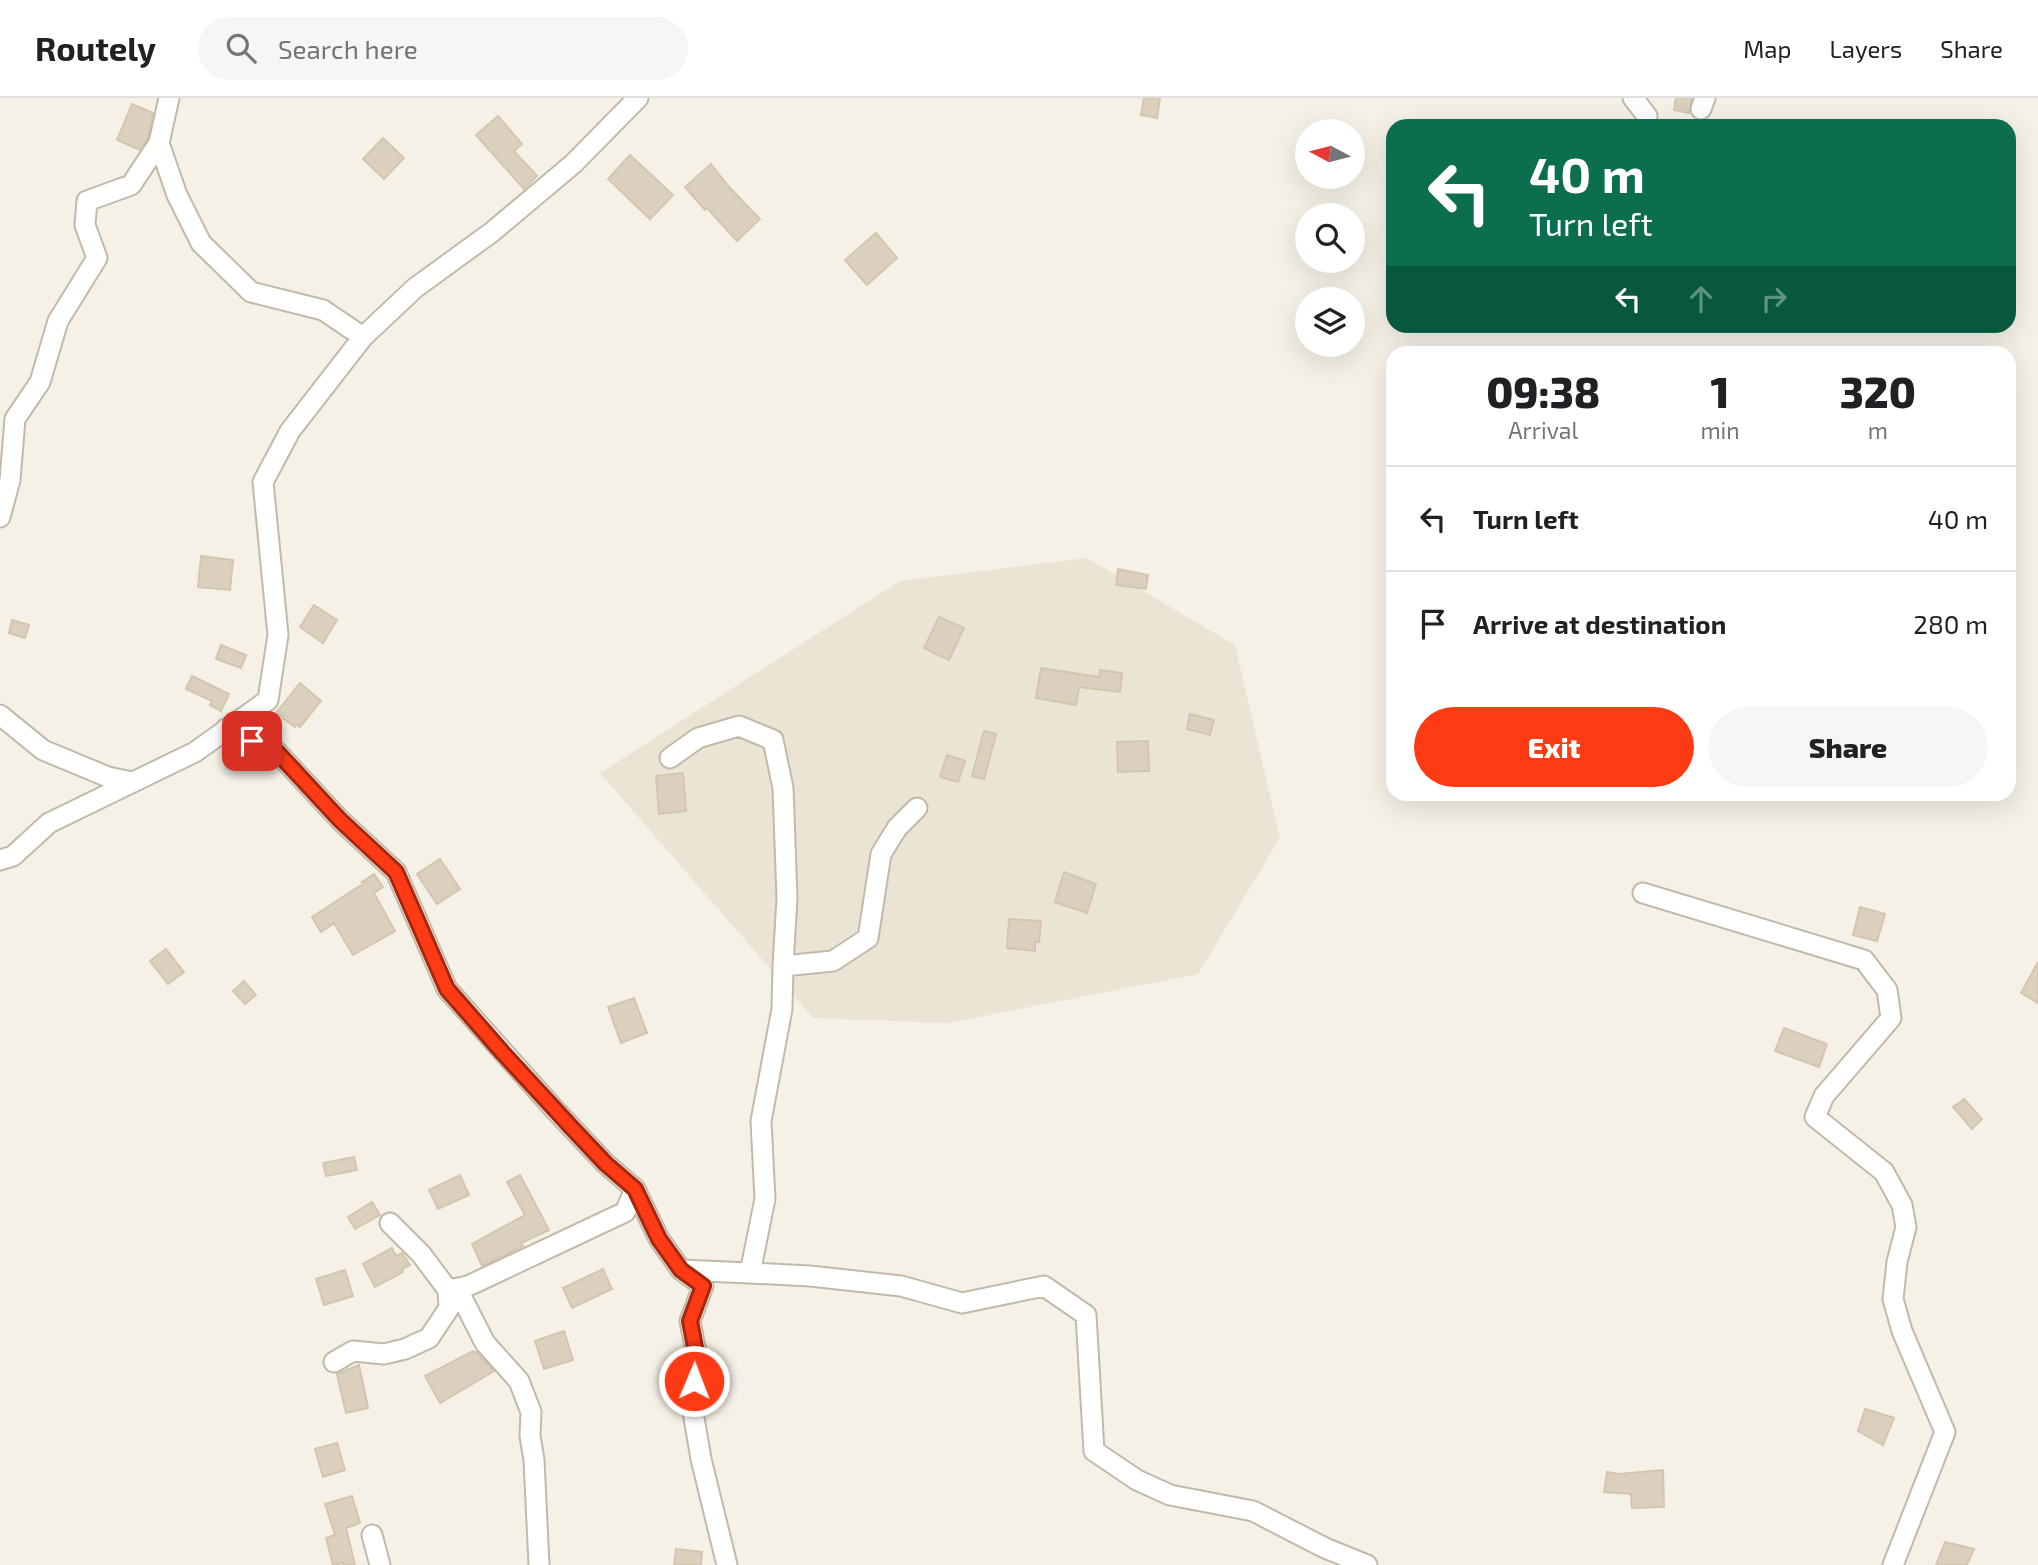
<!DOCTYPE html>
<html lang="en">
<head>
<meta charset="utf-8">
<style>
  :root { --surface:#fff; --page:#f6f6f6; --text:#202124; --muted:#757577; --line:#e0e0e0; --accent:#ff3b15 }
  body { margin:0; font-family:"Exo 2",sans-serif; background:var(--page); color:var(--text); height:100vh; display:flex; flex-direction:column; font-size:26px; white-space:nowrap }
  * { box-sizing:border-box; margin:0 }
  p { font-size:23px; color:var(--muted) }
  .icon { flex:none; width:38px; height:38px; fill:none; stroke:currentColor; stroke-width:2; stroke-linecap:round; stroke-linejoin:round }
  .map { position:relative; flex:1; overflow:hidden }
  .side { position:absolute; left:1386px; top:248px; width:630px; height:455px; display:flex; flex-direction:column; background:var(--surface); border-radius:21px; box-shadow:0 7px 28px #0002 }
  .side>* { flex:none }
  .banner { position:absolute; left:1386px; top:21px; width:630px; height:214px; border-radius:21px; box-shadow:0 7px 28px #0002; background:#0b6e4f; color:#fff; overflow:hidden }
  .needle { width:46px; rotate:277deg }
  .controls { position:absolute; left:1295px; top:21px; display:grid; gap:14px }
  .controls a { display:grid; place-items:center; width:70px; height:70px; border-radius:50%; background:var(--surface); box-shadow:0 7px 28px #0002; font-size:35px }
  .pin { position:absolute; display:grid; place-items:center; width:60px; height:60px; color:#fff; margin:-30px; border-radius:14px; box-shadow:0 4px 10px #0006 }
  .me { position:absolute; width:77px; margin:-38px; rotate:1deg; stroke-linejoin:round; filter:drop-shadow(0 0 5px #0008) }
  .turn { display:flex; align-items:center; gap:24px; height:147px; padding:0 28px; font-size:32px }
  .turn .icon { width:91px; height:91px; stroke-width:2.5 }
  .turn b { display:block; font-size:49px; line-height:60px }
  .lanes { display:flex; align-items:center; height:66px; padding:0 28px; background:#0003; justify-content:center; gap:35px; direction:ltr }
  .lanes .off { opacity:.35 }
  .eta { display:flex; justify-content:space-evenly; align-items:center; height:119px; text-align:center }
  .eta b { font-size:42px; font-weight:800; line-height:49px }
  .button { display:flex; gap:14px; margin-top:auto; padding:14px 28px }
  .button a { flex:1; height:80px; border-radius:42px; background:var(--accent); color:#fff; font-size:28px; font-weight:800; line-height:80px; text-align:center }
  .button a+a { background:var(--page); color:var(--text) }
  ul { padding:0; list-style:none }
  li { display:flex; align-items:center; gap:21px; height:105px; padding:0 28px; border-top:2px solid var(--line) }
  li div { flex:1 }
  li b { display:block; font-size:26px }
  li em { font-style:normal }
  header { display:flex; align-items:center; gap:42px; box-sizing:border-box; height:98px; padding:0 35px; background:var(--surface); border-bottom:2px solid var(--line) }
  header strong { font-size:33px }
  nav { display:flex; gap:38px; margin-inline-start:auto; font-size:24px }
  .search { width:490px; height:63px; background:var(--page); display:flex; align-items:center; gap:18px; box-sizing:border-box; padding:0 24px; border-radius:38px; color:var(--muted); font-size:26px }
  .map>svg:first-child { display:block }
  .residential { fill:#eae4d5 }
  .building { fill:#dbd0be; stroke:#d4c6ae; stroke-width:2 }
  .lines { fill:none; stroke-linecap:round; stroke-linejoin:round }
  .minor-casing { stroke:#c2baa9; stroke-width:23 }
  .minor { stroke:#fff; stroke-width:19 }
  .route-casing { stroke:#a6260e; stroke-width:18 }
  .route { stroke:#ff3b15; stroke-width:12 }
</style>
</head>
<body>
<header>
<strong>Routely</strong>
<div class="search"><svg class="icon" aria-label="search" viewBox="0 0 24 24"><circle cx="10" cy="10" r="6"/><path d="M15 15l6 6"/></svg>Search here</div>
<nav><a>Map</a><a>Layers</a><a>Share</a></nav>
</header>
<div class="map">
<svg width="2038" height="1467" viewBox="0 0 2038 1467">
  <rect width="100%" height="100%" fill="#f5f1e7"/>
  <path class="residential" d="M 1087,460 L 1235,547 L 1280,740 L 1198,876 L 949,925 L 813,920 L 600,675 L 900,483 Z"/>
  <path class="building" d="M 1144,0 L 1160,0 L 1157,20 L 1141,17 Z
    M 1676,0 L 1692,0 L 1689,15 L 1674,12 Z
    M 132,6 L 153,15 L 148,40 L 140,52 L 117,42 Z
    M 498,18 L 522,46 L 514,53 L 537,78 L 524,91 L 476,37 Z
    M 383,40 L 404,60 L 384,81 L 363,61 Z
    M 630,57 L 673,97 L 650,121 L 608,81 Z
    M 711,66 L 730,90 L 760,121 L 737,143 L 707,110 L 705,112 L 685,89 Z
    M 876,135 L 897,160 L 867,187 L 845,162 Z
    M 201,458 L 233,462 L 230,492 L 198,489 Z
    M 1118,471 L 1148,477 L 1146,491 L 1116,487 Z
    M 314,507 L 337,522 L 323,545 L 300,529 Z
    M 939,519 L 964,530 L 949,562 L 924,550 Z
    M 12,522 L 29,527 L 25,540 L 9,535 Z
    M 221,547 L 246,557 L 241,570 L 216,561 Z
    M 1041,570 L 1099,579 L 1100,572 L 1122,575 L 1120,594 L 1079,589 L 1076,607 L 1036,600 Z
    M 192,578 L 229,596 L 221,613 L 210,607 L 212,603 L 186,591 Z
    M 300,585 L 321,603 L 300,629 L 297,626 L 295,629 L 276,615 Z
    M 1190,616 L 1214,622 L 1210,637 L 1187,631 Z
    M 984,633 L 996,636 L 984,681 L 972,678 Z
    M 1148,643 L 1149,673 L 1118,674 L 1117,644 Z
    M 947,657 L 965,663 L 958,684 L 940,679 Z
    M 683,675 L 686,713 L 659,716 L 656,678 Z
    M 440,761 L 460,791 L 437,806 L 417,776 Z
    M 1064,774 L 1096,786 L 1087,815 L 1055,804 Z
    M 374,776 L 383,789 L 374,795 L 395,833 L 353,857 L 334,825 L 321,834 L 312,819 L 364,785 L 362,784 Z
    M 1860,809 L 1885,816 L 1877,843 L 1853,837 Z
    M 1009,821 L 1041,823 L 1039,844 L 1035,844 L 1035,853 L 1007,850 Z
    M 166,851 L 184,874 L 168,886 L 150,863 Z
    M 2038,864 L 2038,905 L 2021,895 Z
    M 244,883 L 256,897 L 245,906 L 233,893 Z
    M 634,900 L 647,935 L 621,945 L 608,909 Z
    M 1784,930 L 1827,946 L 1819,969 L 1775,953 Z
    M 1964,1001 L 1982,1021 L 1972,1031 L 1953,1009 Z
    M 354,1059 L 357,1072 L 326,1078 L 323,1065 Z
    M 460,1077 L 469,1097 L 438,1111 L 429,1092 Z
    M 520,1077 L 549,1132 L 521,1145 L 523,1148 L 482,1168 L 472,1146 L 525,1117 L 507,1084 Z
    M 372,1104 L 380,1117 L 355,1131 L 348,1119 Z
    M 392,1150 L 396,1158 L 402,1155 L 410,1167 L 402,1171 L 403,1174 L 375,1189 L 363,1166 Z
    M 603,1171 L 612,1191 L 572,1210 L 563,1190 Z
    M 345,1172 L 353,1198 L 324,1207 L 316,1181 Z
    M 564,1233 L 573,1262 L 544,1271 L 535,1243 Z
    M 473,1253 L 474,1255 L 476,1254 L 494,1273 L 440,1305 L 425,1278 Z
    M 359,1267 L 368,1310 L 346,1315 L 337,1276 Z
    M 1865,1311 L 1894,1320 L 1883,1347 L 1858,1333 Z
    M 337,1345 L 345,1372 L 323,1379 L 315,1351 Z
    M 1663,1372 L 1664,1409 L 1632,1410 L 1631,1396 L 1604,1394 L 1607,1374 L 1619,1376 Z
    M 352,1398 L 360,1425 L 346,1430 L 355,1467 L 344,1467 L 343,1465 L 333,1467 L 326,1440 L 335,1437 L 325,1406 Z
    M 1945,1444 L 1974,1451 L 1967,1467 L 1936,1467 Z
    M 676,1451 L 702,1454 L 701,1467 L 674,1467 Z"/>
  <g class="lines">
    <g class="minor-casing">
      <path id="minor" d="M 1633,0 L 1647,18
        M 1701,11 L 1705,0
        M 159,45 L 177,97 L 201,145 L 251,194 L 323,212 L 363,239
        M 0,419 L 10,382 L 15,321 L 40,284 L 58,223 L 97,160 L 85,127 L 87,103 L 131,87 L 159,45 L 169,0
        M 0,617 L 43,652 L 108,679 L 132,684
        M 226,631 L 277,654 L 340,722 L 396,774 L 447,891 L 555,1012 L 606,1066 L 635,1091 L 659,1141 L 681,1172 L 750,1175 L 765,1101 L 761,1023 L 782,911 L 783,868 L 833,863 L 868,840 L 881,756 L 897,730 L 917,710
        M 670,660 L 698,640 L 739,628 L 773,642 L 783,690 L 787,800 L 783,868
        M 0,762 L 13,758 L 49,725 L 195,654 L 268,602 L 278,537 L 263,384 L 290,333 L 363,239 L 415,190 L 492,134 L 573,66 L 638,0
        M 1643,795 L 1864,862 L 1887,892 L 1891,920 L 1824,998 L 1815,1019 L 1884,1074 L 1902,1107 L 1906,1129 L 1897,1164 L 1893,1201 L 1902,1233 L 1945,1334 L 1893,1467
        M 390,1125 L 421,1156 L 448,1192 L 468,1188 L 625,1114 L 635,1091
        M 681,1172 L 703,1188 L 690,1223 L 698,1265 L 691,1302 L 701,1361 L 727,1467
        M 750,1175 L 810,1178 L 901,1188 L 962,1205 L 1044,1188 L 1086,1217 L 1094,1353 L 1137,1382 L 1170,1397 L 1253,1413 L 1325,1450 L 1367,1467
        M 334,1264 L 353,1253 L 384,1256 L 405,1251 L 429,1240 L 449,1210 L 448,1192 L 461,1198 L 485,1245 L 519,1283 L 531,1314 L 530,1338 L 534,1362 L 539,1467
        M 372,1437 L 380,1467"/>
    </g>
    <use href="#minor" class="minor"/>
  </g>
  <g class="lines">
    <g class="route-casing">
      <path id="route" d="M 252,643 L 277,654 L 340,722 L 396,774 L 447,891 L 503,955 L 572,1030 L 606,1066 L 635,1091 L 659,1141 L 681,1172 L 703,1188 L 690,1223 L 698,1265 L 694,1283"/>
    </g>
    <use href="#route" class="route"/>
  </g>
</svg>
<div class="controls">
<a><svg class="needle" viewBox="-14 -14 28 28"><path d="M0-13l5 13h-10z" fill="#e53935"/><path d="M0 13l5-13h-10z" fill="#757577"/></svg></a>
<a><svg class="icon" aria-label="search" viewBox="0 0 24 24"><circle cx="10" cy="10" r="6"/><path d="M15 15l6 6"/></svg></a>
<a><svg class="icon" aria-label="layers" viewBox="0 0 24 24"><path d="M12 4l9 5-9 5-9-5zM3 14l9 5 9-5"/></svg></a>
</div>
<div class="pin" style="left:252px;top:643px;background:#d93025"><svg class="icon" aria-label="arrive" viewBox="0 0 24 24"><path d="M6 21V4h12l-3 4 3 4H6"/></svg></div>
<svg class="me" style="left:694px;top:1283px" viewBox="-20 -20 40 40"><circle r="17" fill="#ff3b15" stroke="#fff" stroke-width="3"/><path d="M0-11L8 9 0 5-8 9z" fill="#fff"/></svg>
<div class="banner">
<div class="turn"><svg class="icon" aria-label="left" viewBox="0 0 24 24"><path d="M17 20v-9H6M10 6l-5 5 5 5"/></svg><div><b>40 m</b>Turn left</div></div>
<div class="lanes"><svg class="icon" aria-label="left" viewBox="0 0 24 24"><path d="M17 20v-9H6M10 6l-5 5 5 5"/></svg><svg class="icon off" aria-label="ahead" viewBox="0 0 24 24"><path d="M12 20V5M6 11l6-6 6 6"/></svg><svg class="icon off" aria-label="right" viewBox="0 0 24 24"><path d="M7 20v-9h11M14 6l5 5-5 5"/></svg></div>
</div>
<section class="side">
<div class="eta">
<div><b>09:38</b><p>Arrival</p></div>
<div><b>1</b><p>min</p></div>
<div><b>320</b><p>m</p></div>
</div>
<ul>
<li><svg class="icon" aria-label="left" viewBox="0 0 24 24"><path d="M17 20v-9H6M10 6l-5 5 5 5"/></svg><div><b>Turn left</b></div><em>40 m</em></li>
<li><svg class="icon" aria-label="arrive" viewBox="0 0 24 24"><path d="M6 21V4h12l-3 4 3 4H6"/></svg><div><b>Arrive at destination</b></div><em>280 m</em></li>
</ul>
<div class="button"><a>Exit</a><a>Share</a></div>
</section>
</div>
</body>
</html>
